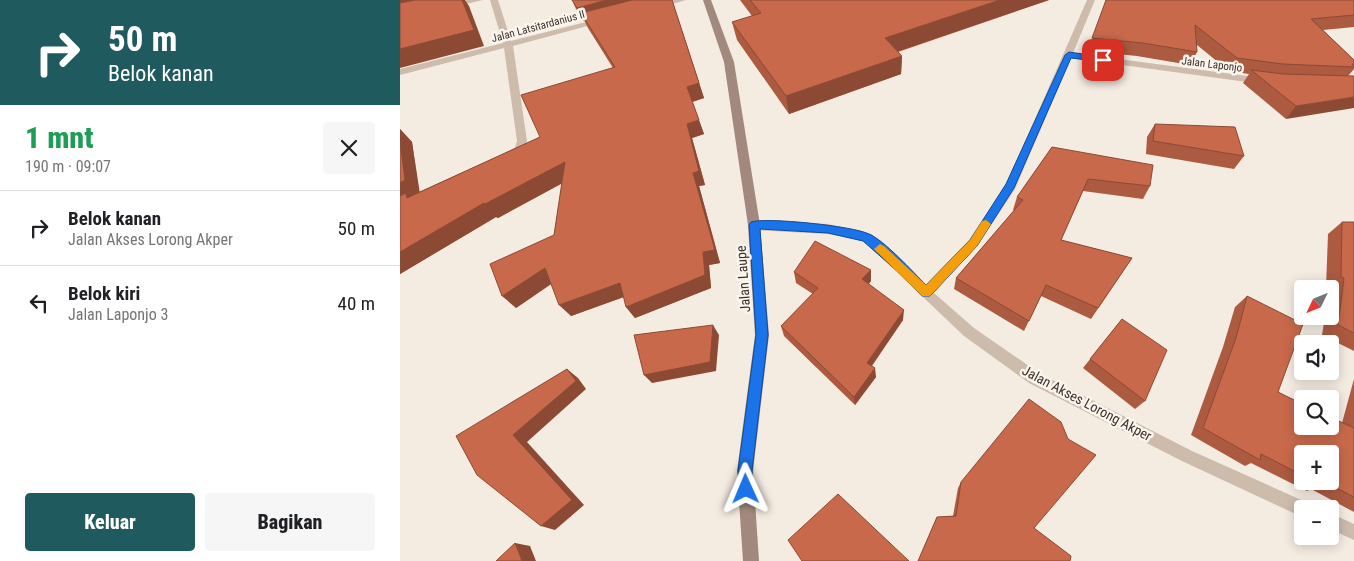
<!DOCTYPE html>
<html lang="id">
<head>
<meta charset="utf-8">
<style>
  :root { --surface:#fff; --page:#f6f6f6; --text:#202124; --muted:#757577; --line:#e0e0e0; --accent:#1f5a5e }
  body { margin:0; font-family:"Roboto Condensed",sans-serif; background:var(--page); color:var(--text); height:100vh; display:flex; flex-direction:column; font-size:19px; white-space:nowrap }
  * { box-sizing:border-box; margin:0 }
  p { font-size:16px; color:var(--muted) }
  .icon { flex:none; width:28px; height:28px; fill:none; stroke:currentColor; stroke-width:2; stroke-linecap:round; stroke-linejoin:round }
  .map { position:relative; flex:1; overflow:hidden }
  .sheet { display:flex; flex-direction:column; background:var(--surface); width:400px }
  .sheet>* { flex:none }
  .guide { background:#1f5a5e; color:#fff; overflow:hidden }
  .needle { width:32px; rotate:227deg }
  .controls { position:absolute; left:894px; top:280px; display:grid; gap:10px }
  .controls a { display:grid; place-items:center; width:45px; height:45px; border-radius:5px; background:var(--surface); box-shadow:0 2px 12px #0003; font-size:25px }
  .pin { position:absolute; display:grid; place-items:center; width:42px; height:42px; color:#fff; margin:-21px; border-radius:10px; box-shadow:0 2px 8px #0006 }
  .me { position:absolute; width:55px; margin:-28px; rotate:359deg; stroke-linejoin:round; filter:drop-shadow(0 0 4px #0008) }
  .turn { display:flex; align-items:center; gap:18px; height:105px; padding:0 25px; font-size:22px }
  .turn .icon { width:65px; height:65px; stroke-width:2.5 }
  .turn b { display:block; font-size:35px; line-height:42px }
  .round { display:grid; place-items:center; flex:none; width:52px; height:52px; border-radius:5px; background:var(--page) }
  .head { display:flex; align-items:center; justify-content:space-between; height:85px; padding:0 25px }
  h1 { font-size:30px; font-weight:800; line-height:38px; color:#1e9e55 }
  .cta { display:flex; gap:10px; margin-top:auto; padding:10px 25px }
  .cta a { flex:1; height:58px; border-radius:5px; background:var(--accent); color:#fff; font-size:20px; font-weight:800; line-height:58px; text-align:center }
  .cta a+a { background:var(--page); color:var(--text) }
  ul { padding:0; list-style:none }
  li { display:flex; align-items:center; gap:15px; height:75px; padding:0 25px; border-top:1px solid var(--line) }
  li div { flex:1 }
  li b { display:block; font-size:19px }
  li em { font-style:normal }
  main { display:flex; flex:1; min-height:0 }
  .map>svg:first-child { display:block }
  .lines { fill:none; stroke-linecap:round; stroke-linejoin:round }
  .street { fill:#cdbbac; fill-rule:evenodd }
  .secondary { fill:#a18a7d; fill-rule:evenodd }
  .wall { fill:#ac5a40; fill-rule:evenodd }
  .shaded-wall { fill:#8c4a34 }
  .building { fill:#c8694b; stroke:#8c4a34 }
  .route { fill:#1a73e8; stroke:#114b97 }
  .slow { fill:#f59e0b }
  .labels { text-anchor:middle; stroke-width:5; stroke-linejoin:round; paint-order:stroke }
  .far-street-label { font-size:11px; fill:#3b302b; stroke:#fbf5ee }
  .street-label { font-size:14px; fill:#3b302b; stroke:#fbf5ee }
</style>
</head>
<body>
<main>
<section class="sheet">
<div class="guide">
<div class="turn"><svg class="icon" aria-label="right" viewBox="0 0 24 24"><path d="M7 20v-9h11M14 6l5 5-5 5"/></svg><div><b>50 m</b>Belok kanan</div></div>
</div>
<div class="head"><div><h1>1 mnt</h1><p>190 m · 09:07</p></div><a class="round"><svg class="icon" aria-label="close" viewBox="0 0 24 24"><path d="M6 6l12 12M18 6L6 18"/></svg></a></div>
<ul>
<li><svg class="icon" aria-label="right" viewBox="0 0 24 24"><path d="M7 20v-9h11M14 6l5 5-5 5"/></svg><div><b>Belok kanan</b><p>Jalan Akses Lorong Akper</p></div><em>50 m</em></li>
<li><svg class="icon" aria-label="left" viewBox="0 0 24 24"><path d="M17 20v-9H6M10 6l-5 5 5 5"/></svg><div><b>Belok kiri</b><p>Jalan Laponjo 3</p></div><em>40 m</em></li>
</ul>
<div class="cta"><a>Keluar</a><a>Bagikan</a></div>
</section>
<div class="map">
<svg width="954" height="561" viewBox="0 0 954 561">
  <rect width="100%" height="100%" fill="#f4ebe1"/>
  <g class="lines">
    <path class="street" d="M 67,0 L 83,0 L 49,8 L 45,6 Z
      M 90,0 L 98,0 L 111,41 L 202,18 L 206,21 L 113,46 L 127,141 L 123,153 L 111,161 L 106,157 L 115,148 L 117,141 L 104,48 L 0,75 L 0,69 L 103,43 Z
      M 272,0 L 286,0 L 258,8 L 254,6 Z
      M 687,0 L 695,0 L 673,53 L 862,78 L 867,81 L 862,84 L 671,58 L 615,189 L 577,246 L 534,293 L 574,328 L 639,373 L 792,451 L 908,503 L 910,509 L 902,509 L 902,517 L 782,461 L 629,383 L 564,336 L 464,241 L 428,234 L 354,230 L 348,225 L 354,220 L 428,224 L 471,234 L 526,285 L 569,240 L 606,185 Z
      M 930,513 L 954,524 L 954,540 L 930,529 Z"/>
    <path class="secondary" d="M 303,0 L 311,0 L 334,62 L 360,225 L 369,335 L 353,471 L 359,561 L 343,561 L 337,471 L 355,335 L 348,225 L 324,62 Z"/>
  </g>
  <path class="wall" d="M 172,0 L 272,0 L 304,98 L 292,102 L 304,134 L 292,138 L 305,185 L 299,186 L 320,263 L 309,265 L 311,288 L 235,318 L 226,307 L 224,297 L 171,316 L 151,284 L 116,308 L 154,235 L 162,183 L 98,218 L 96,217 L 0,274 L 0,129 L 12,142 L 19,192 L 140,137 L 213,68 L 188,28 L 184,20 L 183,21 L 176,9 Z
    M 340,0 L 649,0 L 498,52 L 502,56 L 501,74 L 389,114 L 337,40 L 332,22 L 352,16 Z
    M 706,0 L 954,0 L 954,27 L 923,30 L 954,60 L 954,69 L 948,76 L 886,119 L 843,83 L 849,74 L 829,71 L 797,45 L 797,52 L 790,65 L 737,56 L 688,51 Z
    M 755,124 L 844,156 L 834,169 L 746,154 L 747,137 Z
    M 652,147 L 750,186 L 743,199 L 683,191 L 661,240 L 732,258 L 691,319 L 641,296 L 624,331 L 554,289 L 556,278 L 615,210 L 613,210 L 617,197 Z
    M 942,222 L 954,222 L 954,351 L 922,335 L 925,316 L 930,316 L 930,289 L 926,288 L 928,234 Z
    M 471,270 L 471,281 L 469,284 L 503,320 L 472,366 L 476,377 L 455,405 L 384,336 L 381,326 L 413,294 L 396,283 L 394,272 Z
    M 847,296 L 878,392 L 942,423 L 954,379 L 954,512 L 911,489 L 907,491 L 851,463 L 845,466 L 791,435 L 823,347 L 835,307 ZM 902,454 L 930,481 L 902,481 Z
    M 722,319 L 745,401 L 735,409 L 683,368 Z
    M 561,482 L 634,528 L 670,561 L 518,561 L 537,517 L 553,516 L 558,488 Z"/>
  <path class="shaded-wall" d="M 0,0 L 57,0 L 0,11 Z
    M 62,0 L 65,0 L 69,6 L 84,46 L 0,68 L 0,49 Z
    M 207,0 L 264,0 L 181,13 L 184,20 L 183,21 L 177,8 Z
    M 272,0 L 304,98 L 292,102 L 287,87 Z
    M 600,0 L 649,0 L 484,56 L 485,38 Z
    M 502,56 L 501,74 L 389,114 L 386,96 Z
    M 954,97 L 954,108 L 886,119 L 896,106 Z
    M 299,120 L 304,134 L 292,138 L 305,185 L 299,186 L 320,263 L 309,265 L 311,288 L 235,318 L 226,307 L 293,173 L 287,124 Z
    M 0,129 L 12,142 L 20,194 L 0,204 Z
    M 165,162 L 174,177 L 98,218 L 96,217 L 0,274 L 0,252 L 84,203 Z
    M 145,268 L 157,280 L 116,308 L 102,296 Z
    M 471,270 L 471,281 L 462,290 L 462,279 Z
    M 220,283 L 229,295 L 171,316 L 159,305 Z
    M 504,310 L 503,320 L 467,372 L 467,363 Z
    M 313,325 L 319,335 L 316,371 L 252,383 L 244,375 Z
    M 475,368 L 476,377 L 455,405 L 454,397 Z
    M 167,369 L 178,378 L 186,389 L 127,442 L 184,505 L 155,530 L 141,526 L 113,435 Z
    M 115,543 L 130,546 L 136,561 L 122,561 Z"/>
  <path class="building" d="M 15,0 L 62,0 L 74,30 L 0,49 L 0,3 Z
    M 172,0 L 207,0 L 177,8 Z
    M 232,0 L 272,0 L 299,83 L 287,87 L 299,120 L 287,124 L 299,171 L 293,173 L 315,250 L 303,252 L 305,275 L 226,307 L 220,283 L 159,305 L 145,268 L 102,296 L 90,264 L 154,235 L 165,162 L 85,204 L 84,203 L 0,252 L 0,196 L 6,193 L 7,198 L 140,137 L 121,95 L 215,67 L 181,13 Z
    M 350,0 L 600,0 L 485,38 L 502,56 L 386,96 L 332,22 L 361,13 Z
    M 706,0 L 954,0 L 954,15 L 911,19 L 954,60 L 954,64 L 952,64 L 954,67 L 883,64 L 837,58 L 795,25 L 797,52 L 743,43 L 692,38 Z
    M 851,70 L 883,74 L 954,76 L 954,97 L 896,106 Z
    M 755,124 L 835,127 L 844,156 L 753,141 Z
    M 0,141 L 5,180 L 0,183 Z
    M 652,147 L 753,165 L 750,186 L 688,179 L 661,240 L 732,258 L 698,308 L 646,285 L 629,321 L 556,278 L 623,200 L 617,197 Z
    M 942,222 L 954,222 L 954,333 L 938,325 L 944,278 L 941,277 Z
    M 415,241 L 471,270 L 462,279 L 504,310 L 467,363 L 475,368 L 454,397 L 381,326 L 418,288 L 394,272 Z
    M 847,296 L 903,324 L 878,392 L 902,404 L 902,426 L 930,426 L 930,417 L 954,428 L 954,497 L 925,482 L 925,485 L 916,481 L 930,481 L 930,454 L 902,454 L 902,475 L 861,454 L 860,460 L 803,428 L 836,338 Z
    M 722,319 L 767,350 L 745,401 L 690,359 Z
    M 313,325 L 310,362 L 244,375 L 234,335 Z
    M 167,369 L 176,381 L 113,435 L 172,500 L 141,526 L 77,475 L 56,436 Z
    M 629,399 L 661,422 L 668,439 L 696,455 L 634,528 L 671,556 L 670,561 L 518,561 L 537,517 L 556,516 L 561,482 Z
    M 438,494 L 509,561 L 402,561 L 388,540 Z
    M 115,543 L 122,561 L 96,561 Z"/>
  <path class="route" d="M 669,52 L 703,57 L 708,60 L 703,62 L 671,58 L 614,188 L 577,246 L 530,296 L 522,296 L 496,270 L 463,241 L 428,233 L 360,229 L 368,335 L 352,471 L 353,489 L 351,494 L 346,496 L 341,494 L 338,471 L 356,335 L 349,225 L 351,222 C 366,217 453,226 469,234 C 484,240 513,272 526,285 L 570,240 L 606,184 L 665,55 Z"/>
  <path class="slow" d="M 586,220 L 591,224 L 577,246 L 530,296 L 522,296 L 474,249 L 480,244 L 484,246 L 526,285 L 570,240 L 582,221 Z"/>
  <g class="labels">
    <g class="far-street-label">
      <text transform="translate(138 26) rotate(-15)" y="4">Jalan Latsitardanius II</text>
      <text transform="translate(812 64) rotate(7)" y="4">Jalan Laponjo</text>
    </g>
    <g class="street-label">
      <text transform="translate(343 279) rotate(-94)" y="5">Jalan Laupe</text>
      <text transform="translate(687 403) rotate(28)" y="5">Jalan Akses Lorong Akper</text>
    </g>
  </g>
</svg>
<div class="controls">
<a><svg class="needle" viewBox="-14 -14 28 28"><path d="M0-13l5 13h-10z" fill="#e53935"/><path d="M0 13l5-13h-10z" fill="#757577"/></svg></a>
<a><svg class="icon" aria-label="sound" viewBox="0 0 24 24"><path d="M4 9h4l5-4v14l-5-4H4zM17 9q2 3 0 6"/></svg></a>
<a><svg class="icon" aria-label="search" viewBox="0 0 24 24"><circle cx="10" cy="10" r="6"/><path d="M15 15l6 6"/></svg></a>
<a>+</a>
<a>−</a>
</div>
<div class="pin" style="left:703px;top:60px;background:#d93025"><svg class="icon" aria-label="arrive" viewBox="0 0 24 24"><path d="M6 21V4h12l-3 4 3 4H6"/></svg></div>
<svg class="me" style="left:346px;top:489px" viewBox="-20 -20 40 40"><path d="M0-17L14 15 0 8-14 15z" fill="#1a73e8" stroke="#fff" stroke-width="4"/></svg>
</div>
</main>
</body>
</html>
